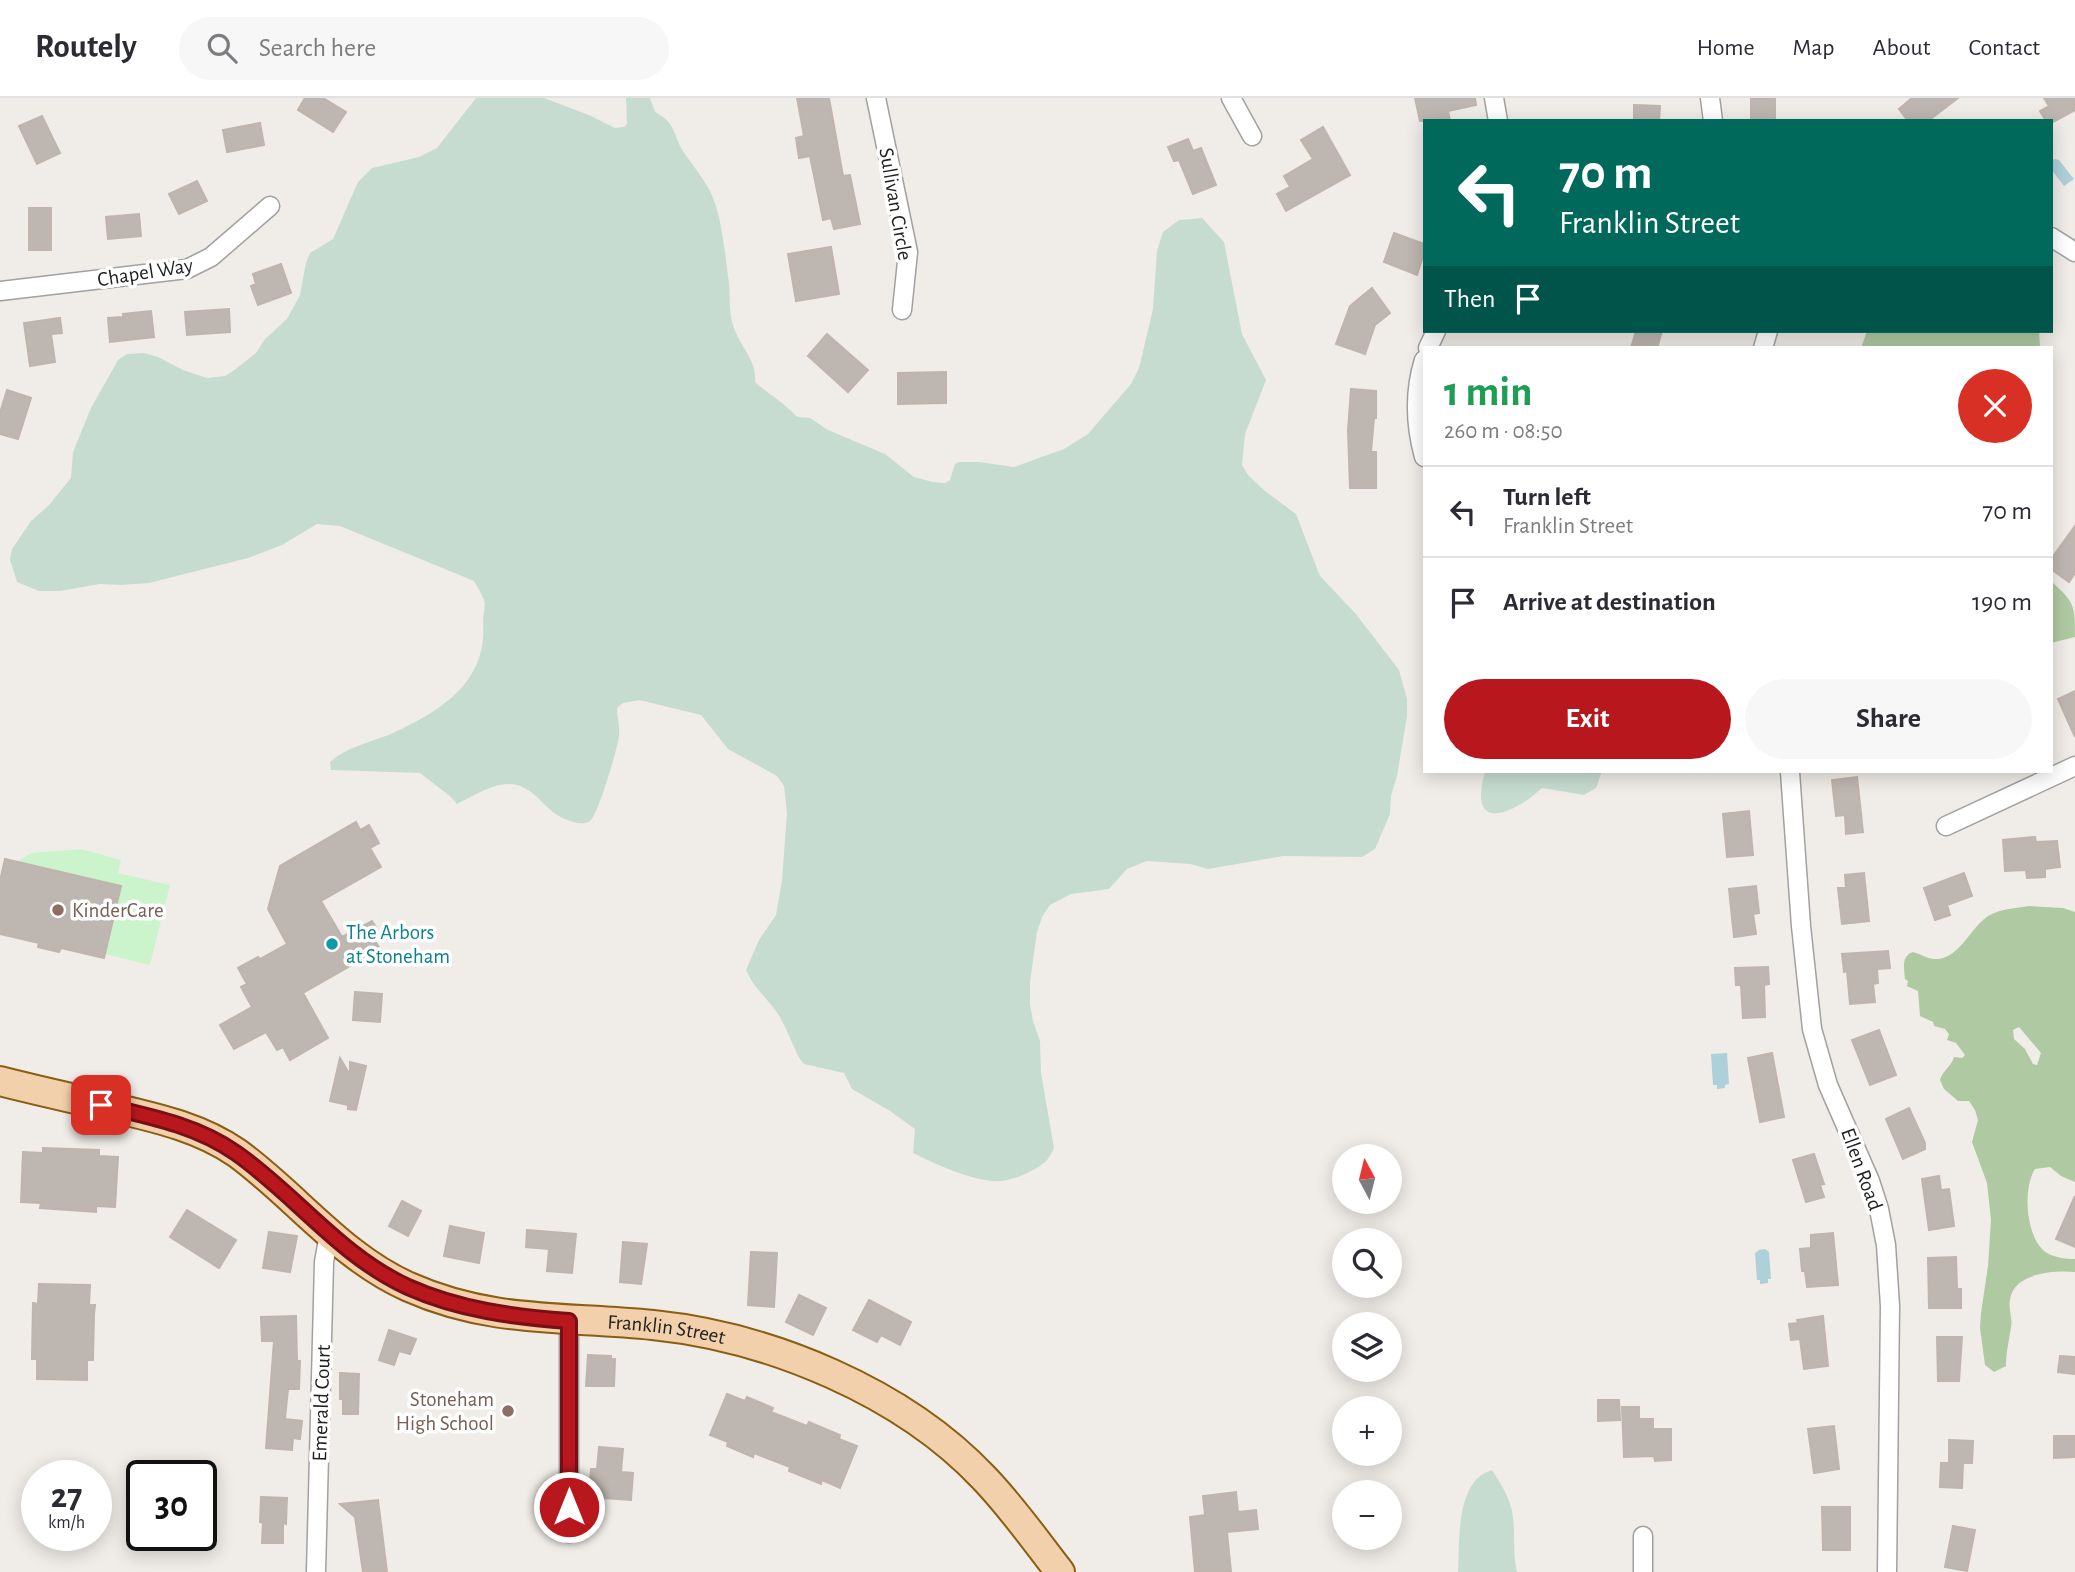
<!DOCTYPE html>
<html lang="en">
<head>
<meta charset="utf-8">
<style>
  :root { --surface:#fff; --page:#f7f7f7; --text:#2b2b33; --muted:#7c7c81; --line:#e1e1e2; --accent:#b9171e }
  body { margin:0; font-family:"Alegreya Sans",sans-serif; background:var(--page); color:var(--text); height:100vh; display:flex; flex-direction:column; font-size:26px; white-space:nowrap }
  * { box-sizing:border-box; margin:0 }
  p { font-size:23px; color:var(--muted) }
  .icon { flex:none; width:38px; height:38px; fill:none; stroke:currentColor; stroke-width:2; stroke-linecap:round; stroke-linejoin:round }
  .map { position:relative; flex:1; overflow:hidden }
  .sheet { position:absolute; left:1423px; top:248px; width:630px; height:427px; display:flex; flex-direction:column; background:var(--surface); border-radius:0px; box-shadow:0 4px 18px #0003 }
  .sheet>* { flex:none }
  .banner { position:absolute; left:1423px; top:21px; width:630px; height:214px; border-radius:0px; box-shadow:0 4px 18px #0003; background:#00695c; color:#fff; overflow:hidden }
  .needle { width:46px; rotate:353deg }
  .fabs { position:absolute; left:1332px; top:1046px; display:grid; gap:14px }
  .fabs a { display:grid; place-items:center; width:70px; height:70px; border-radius:50%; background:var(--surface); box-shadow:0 4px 18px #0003; font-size:35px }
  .speed { position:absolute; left:21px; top:1362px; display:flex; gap:14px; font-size:35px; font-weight:700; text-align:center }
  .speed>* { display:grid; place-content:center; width:91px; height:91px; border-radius:50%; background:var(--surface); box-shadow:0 4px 18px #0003; line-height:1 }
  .speed small { font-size:18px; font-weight:400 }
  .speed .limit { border:4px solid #111; border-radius:10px; background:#fff; color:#111 }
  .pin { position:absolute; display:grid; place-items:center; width:60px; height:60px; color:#fff; margin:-30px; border-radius:14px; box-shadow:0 4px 10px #0006 }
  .me { position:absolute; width:77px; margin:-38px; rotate:0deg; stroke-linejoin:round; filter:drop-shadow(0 0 5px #0008) }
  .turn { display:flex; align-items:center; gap:24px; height:147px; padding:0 21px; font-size:32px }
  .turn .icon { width:91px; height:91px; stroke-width:2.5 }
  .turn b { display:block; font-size:49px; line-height:60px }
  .then { display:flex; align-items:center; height:66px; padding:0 21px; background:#0003; gap:14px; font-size:26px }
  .round { display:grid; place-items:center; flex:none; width:74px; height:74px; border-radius:37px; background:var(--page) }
  .overview { display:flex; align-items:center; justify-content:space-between; height:119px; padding:0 21px }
  h1 { font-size:42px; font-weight:700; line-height:52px; color:#1e9e55 }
  .action { display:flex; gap:14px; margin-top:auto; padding:14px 21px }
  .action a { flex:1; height:80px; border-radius:42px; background:var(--accent); color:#fff; font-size:28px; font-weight:700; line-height:80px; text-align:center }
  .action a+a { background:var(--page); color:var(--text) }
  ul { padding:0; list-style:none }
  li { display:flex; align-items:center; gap:21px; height:91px; padding:0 21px; border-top:2px solid var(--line) }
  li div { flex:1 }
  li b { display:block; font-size:26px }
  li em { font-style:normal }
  header { display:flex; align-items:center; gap:42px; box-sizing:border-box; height:98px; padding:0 35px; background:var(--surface); border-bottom:2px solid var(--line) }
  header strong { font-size:33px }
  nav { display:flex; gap:38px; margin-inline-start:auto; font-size:24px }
  .search { width:490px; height:63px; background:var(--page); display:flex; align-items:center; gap:18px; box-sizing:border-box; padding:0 24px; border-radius:38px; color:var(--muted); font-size:26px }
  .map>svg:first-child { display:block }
  .forest { fill:#afcaa2; fill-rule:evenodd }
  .wetland { fill:#c7dcd1 }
  .park { fill:#cbf4cc }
  .water { fill:#aed0d8 }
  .building { fill:#bdb6b1; stroke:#c0b4ac; stroke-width:2 }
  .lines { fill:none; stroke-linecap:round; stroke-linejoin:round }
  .minor-casing { stroke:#a1a1a1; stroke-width:21 }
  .primary-casing { stroke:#8b5e12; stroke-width:32 }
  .minor { stroke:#fff; stroke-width:18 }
  .primary { stroke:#f2d0ab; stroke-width:28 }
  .route-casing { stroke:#780f14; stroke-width:18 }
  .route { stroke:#b9171e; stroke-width:12 }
  .education-dot { fill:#8d6e63; stroke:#fff; stroke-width:2.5 }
  .culture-dot { fill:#0f9aa8; stroke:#fff; stroke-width:2.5 }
  .labels { text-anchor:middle; stroke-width:7; stroke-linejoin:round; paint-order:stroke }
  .street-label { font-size:21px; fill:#202020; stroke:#fff }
  .education-label { font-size:21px; fill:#785e54; stroke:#fff; text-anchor:start }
  .culture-label { font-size:21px; fill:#0d838f; stroke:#fff; text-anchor:start }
</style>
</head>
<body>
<header>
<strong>Routely</strong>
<div class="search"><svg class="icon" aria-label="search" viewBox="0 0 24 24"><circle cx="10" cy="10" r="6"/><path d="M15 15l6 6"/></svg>Search here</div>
<nav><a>Home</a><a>Map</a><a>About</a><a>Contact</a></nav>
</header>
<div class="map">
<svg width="2075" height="1474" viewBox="0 0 2075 1474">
  <rect width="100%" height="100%" fill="#f0ede8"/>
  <path class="forest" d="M 1867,233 L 2039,233 L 2040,248 L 2040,250 L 1861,250 Z
    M 2051,483 C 2075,505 2075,507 2075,539 L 2051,545 Z
    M 2029,808 L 2063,810 L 2075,814 L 2075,1084 L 2061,1078 L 2050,1069 L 2035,1071 C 2022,1091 2026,1142 2047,1155 C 2056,1160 2066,1161 2075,1161 L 2075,1174 C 2054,1172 2013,1175 2010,1202 C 2008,1211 2013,1220 2011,1229 C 2009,1243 2006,1254 2006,1268 L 1994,1274 L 1985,1267 L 1980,1230 L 1981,1215 L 1988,1168 L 1991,1122 L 1987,1085 L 1972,1044 L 1978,1022 L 1975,1012 L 1969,1003 L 1958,1003 L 1944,991 L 1940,982 C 1943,972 1951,969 1954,959 L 1962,960 L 1965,957 L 1956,945 L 1947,942 L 1949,936 L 1945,931 L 1934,928 L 1933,924 L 1920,918 L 1918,893 L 1907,888 L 1908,883 L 1905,881 C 1904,870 1901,858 1913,854 C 1921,856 1927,861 1935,861 C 1960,862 1971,827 1990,817 C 2001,811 2016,810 2029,808 ZM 2019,929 L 2041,955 L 2037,967 L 2033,966 L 2025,951 L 2014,941 L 2013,932 Z"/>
  <path class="wetland" d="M 476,0 L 544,0 L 589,17 L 615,30 L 624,29 L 627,26 L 626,0 L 650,0 L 655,14 C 678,26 672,38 685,56 C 693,67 702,79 709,91 C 722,115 725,157 729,185 C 730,198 729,215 733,227 C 740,250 757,261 755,284 C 769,297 785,305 797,319 L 810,320 L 828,332 L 885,356 L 914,379 L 933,384 L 945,385 L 950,382 L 955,366 L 959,364 L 979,364 L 1014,369 L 1064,351 L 1088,336 L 1131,286 L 1139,270 L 1153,211 L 1157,153 L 1163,134 L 1179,122 L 1202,120 L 1224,144 L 1242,236 L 1266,282 L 1245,336 L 1242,367 L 1248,377 L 1265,393 L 1296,416 L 1320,478 L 1356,516 L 1399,572 L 1407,601 L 1407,618 L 1397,678 L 1391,698 L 1390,716 L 1375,751 L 1362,759 L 1283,758 L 1208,771 L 1190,766 L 1147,763 L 1127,771 L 1109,791 L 1071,796 L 1050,807 L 1042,819 L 1037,834 L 1030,884 L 1030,906 L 1033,923 L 1040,943 L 1041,975 L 1054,1050 C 1052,1054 1049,1061 1045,1064 C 1036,1072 1014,1082 1001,1083 C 976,1085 935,1066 913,1055 L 915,1031 L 890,1013 L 852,991 L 844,975 L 804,966 L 800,961 C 792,947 787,930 778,916 C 767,900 754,890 746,872 L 759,842 L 776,817 L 782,782 L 787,715 L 784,688 L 777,678 L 728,651 L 701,617 L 639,602 L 623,605 L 617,610 C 617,619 620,628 619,637 C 618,650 598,717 590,723 C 583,728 573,724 565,721 C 546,714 538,693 517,687 C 497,682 474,698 457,706 L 451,699 L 420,675 L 331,672 L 330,664 C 348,648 372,644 393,635 C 442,612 488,584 483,523 C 483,516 486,507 484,502 C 482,496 477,489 474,483 L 340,428 L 317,426 L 282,447 L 248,460 L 149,485 L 121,487 L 100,486 L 60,493 L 39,493 L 17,484 L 10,462 L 12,451 L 31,423 L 49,407 L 71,380 L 73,354 L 91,310 L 118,262 L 127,256 L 144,255 L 158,259 L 183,272 L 207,280 L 225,278 L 233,273 L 256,255 L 265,241 L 287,221 L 300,197 L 306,165 L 310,155 L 333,141 L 358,84 L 372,70 L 419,59 L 437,50 Z
    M 1485,674 L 1601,674 L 1601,676 L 1596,690 L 1584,697 L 1542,690 C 1513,717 1467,736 1485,674 Z
    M 1492,1372 C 1500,1385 1509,1398 1512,1413 C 1516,1433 1512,1454 1517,1474 L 1458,1474 C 1460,1443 1455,1383 1492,1372 Z"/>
  <path class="park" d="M 81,751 L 121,762 L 118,775 L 170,787 L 150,867 L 105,856 L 121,788 L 17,764 L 31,755 Z"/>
  <path class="water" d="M 2055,61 L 2059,62 L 2074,81 L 2064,88 L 2051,71 L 2051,63 Z
    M 1727,955 L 1729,986 L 1725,987 L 1725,990 L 1717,991 L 1717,987 L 1713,987 L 1711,956 Z
    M 1765,1151 L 1769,1154 L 1771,1181 L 1768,1181 L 1768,1185 L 1760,1186 L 1760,1182 L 1757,1182 L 1755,1155 L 1759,1152 Z"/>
  <path class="building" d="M 305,0 L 323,0 L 346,14 L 333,34 L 298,12 Z
    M 797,0 L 829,0 L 843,78 L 850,77 L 860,126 L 834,131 L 831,120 L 823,122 L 810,58 L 799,60 L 796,40 L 804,38 Z
    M 1415,0 L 1475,0 L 1476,7 L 1448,13 L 1450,23 L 1420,23 Z
    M 1912,0 L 1958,0 L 1928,23 L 1908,23 L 1899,11 Z
    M 2044,0 L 2075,0 L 2075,12 L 2051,25 L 2051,23 L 2046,23 L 2040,13 L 2049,8 Z
    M 1751,1 L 1775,1 L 1775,23 L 1751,23 Z
    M 1634,7 L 1660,8 L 1659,23 L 1634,23 Z
    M 42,18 L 60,55 L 37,66 L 19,28 Z
    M 260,25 L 264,47 L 227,54 L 223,32 Z
    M 1323,29 L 1350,77 L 1286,113 L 1277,96 L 1290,89 L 1284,78 L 1313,61 L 1301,42 Z
    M 1188,41 L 1193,53 L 1201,50 L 1216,87 L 1193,96 L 1179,62 L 1174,63 L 1168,49 Z
    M 197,83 L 207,103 L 179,116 L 169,96 Z
    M 29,110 L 51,110 L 51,152 L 29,152 Z
    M 139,116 L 141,138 L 108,141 L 106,119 Z
    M 1394,135 L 1424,146 L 1424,155 L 1417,177 L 1384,164 Z
    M 831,149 L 839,196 L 796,203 L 788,156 Z
    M 281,166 L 291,195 L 258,207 L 251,188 L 256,186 L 253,176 Z
    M 1372,190 L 1390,215 L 1375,227 L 1365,256 L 1336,246 L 1350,208 Z
    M 229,211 L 230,234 L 187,237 L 185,214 Z
    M 151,213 L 154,239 L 110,244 L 108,220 L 123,219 L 123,216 Z
    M 60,220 L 62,235 L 51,236 L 55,264 L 30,268 L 24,225 Z
    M 1636,233 L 1662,233 L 1657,250 L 1631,250 Z
    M 827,236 L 868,272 L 848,294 L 808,258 Z
    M 946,274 L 946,305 L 898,306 L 898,275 Z
    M 1351,291 L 1376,293 L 1376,320 L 1374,320 L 1371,354 L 1376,354 L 1376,390 L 1350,390 L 1348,332 Z
    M 7,292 L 31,300 L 18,341 L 0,336 L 0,315 Z
    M 2075,428 L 2075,475 L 2069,484 L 2051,471 L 2051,461 Z
    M 2075,593 L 2075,639 L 2058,601 Z
    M 1857,679 L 1863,734 L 1846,736 L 1845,717 L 1836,718 L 1832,682 Z
    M 1749,713 L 1753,757 L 1727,759 L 1723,716 Z
    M 356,724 L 360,732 L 369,727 L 379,745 L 370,750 L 381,769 L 321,803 L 342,839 L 372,823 L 380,836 L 373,840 L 380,851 L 303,895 L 328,940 L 290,962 L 283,949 L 277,952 L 266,934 L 234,951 L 220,927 L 252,909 L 241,889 L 247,886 L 238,870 L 258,859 L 260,861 L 287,846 L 268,811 L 280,768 Z
    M 2035,739 L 2036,744 L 2057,743 L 2060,769 L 2045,771 L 2045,779 L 2027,780 L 2026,772 L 2005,773 L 2003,742 Z
    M 5,761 L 121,788 L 104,860 L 61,850 L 59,854 L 38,849 L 39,845 L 0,836 L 0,783 Z
    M 1864,775 L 1869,823 L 1842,826 L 1838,790 L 1846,790 L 1845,777 Z
    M 1964,775 L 1972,798 L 1947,807 L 1950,817 L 1935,822 L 1924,790 Z
    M 1756,788 L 1759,815 L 1753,816 L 1756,836 L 1734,839 L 1729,791 Z
    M 1888,853 L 1890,870 L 1877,871 L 1878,885 L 1873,886 L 1875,904 L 1850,906 L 1847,873 L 1844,874 L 1842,856 Z
    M 1768,869 L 1769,886 L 1764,887 L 1765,919 L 1743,920 L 1741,887 L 1736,887 L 1735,870 Z
    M 355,894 L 382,896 L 380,924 L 353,922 Z
    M 1879,932 L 1896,977 L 1870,987 L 1852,942 Z
    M 1772,955 L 1784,1019 L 1760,1024 L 1748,960 Z
    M 340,960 L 350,977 L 350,964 L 366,968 L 356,1012 L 348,1011 L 348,1007 L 330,1003 Z
    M 1909,1010 L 1925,1045 L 1925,1051 L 1903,1061 L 1886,1021 Z
    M 43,1050 L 99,1052 L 99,1058 L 118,1059 L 115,1109 L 96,1108 L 96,1114 L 83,1113 L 40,1110 L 41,1105 L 21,1104 L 23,1054 L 43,1055 Z
    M 1814,1056 L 1824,1086 L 1820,1087 L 1824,1099 L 1806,1104 L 1793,1062 Z
    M 1939,1078 L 1941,1092 L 1949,1091 L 1954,1128 L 1929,1132 L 1922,1081 Z
    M 2075,1098 L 2075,1149 L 2056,1141 Z
    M 402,1103 L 421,1113 L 408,1138 L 389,1128 Z
    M 187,1112 L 236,1142 L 219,1170 L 170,1139 Z
    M 450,1128 L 484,1135 L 479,1165 L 444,1158 Z
    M 527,1132 L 576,1136 L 572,1175 L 547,1173 L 549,1151 L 526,1149 Z
    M 269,1134 L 297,1138 L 290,1174 L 263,1170 Z
    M 1833,1135 L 1838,1187 L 1807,1189 L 1805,1173 L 1802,1173 L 1800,1151 L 1811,1150 L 1811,1137 Z
    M 623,1144 L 647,1146 L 641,1186 L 620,1184 Z
    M 751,1154 L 777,1155 L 774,1209 L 748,1207 Z
    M 1956,1159 L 1957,1191 L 1961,1191 L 1961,1210 L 1929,1210 L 1928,1160 Z
    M 39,1186 L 90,1187 L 89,1207 L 95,1207 L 94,1217 L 93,1262 L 87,1262 L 87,1282 L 37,1281 L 37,1261 L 32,1261 L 33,1205 L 38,1206 Z
    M 799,1197 L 826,1210 L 813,1237 L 786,1224 Z
    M 869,1202 L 911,1224 L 900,1247 L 881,1237 L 877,1244 L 853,1232 Z
    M 296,1218 L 297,1263 L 300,1263 L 299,1291 L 288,1291 L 285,1321 L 302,1323 L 300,1341 L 293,1340 L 292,1352 L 266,1350 L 274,1243 L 262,1243 L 261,1219 Z
    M 1823,1218 L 1828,1268 L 1804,1271 L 1800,1241 L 1791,1242 L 1789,1226 L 1798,1225 L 1797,1222 Z
    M 389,1232 L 416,1241 L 410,1256 L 399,1253 L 394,1267 L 379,1262 Z
    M 1937,1239 L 1962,1239 L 1959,1283 L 1938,1283 Z
    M 588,1257 L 611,1258 L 611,1261 L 615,1261 L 614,1288 L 586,1288 Z
    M 2060,1258 L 2075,1259 L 2075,1276 L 2058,1274 Z
    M 340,1275 L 359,1276 L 358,1316 L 343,1316 L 343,1301 L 340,1301 Z
    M 727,1296 L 745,1303 L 747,1299 L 773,1310 L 771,1314 L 807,1328 L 809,1324 L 840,1337 L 839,1341 L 857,1348 L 840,1390 L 822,1382 L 821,1386 L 789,1373 L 790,1369 L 754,1355 L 753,1359 L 727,1348 L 728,1344 L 710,1337 Z
    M 1598,1302 L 1619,1302 L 1620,1322 L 1598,1323 Z
    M 1622,1309 L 1639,1309 L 1639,1321 L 1653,1321 L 1653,1331 L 1671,1331 L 1671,1362 L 1655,1363 L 1654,1358 L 1624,1359 Z
    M 1834,1328 L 1839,1371 L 1814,1375 L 1808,1331 Z
    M 2054,1338 L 2075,1338 L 2075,1359 L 2054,1360 Z
    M 1949,1342 L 1973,1343 L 1972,1365 L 1963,1365 L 1962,1390 L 1940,1389 L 1941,1365 L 1949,1365 Z
    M 599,1349 L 623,1351 L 621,1374 L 633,1375 L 631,1402 L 589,1399 L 591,1371 L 597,1371 Z
    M 1236,1394 L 1238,1414 L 1256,1412 L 1258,1431 L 1227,1434 L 1231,1474 L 1195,1474 L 1190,1419 L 1205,1417 L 1203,1398 Z
    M 261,1399 L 287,1400 L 286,1426 L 283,1425 L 283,1445 L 262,1445 L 263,1425 L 260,1424 Z
    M 378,1402 L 387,1474 L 363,1474 L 355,1419 L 340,1406 Z
    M 1822,1409 L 1850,1409 L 1850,1452 L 1823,1452 Z
    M 1953,1428 L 1975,1432 L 1967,1473 L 1945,1469 Z"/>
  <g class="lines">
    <g class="minor-casing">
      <path id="minor" d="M 876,0 L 908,154 L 902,212
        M 1231,0 L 1252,38
        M 1494,0 L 1498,23
        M 1710,0 L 1713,23
        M 2051,139 L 2075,154
        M 0,193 L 187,171 L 211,159 L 270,108
        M 1428,250 L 1436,233
        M 1763,250 L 1768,233
        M 1424,262 C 1414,294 1415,326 1424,359
        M 1790,674 L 1801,828 L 1812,931 L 1828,987 L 1870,1083 L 1879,1111 L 1886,1147 L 1890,1208 L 1887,1474
        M 1946,728 L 2075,668
        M 569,1435 L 569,1223
        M 316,1474 L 324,1164 L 329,1136
        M 1643,1474 L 1643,1438"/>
    </g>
    <g class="primary-casing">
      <g id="primary">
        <path id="s1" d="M 0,983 C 35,992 71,1000 106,1008 C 152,1019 198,1028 237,1055 C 296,1098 341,1159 409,1189 C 492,1226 567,1218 653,1227 C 770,1239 903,1294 984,1380 C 1012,1409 1035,1442 1060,1474"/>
      </g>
    </g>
    <use href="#minor" class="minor"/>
    <use href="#primary" class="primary"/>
  </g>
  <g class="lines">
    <g class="route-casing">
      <path id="route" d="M 101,1007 C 148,1018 196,1027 236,1055 C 296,1097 340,1158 408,1189 C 459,1212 515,1219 569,1223 L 569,1409"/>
    </g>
    <use href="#route" class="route"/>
  </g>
  <g class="education-dot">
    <circle cx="58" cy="812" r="7"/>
    <circle cx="508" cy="1313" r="7"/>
  </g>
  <circle class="culture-dot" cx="332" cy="846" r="7"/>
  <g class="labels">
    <g class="street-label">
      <text transform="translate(896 106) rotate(80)" y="7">Sullivan Circle</text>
      <text transform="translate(145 174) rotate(-9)" y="7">Chapel Way</text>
      <text transform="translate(1862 1071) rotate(70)" y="7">Ellen Road</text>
      <text dy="7" stroke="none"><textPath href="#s1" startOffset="730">Franklin Street</textPath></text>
      <text transform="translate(321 1305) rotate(-88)" y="7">Emerald Court</text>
    </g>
    <g class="education-label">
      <text x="72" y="819">KinderCare</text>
      <text x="494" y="1308" text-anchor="end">Stoneham<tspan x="494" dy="24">High School</tspan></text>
    </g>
    <g class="culture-label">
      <text x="346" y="841">The Arbors<tspan x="346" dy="24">at Stoneham</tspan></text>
    </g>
  </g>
</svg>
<div class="fabs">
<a><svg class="needle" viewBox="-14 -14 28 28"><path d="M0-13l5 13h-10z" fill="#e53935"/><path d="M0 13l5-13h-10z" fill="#7c7c81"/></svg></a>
<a><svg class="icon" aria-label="search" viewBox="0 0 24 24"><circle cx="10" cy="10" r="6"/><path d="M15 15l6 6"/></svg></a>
<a><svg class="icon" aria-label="layers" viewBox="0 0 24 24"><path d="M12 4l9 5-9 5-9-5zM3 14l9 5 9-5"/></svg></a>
<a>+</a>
<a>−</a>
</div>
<div class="speed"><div>27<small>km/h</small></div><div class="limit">30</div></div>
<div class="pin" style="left:101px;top:1007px;background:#d93025"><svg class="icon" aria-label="arrive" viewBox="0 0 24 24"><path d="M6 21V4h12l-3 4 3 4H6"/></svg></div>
<svg class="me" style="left:569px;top:1409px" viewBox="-20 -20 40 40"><circle r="17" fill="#b9171e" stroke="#fff" stroke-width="3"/><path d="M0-11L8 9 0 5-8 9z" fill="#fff"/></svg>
<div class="banner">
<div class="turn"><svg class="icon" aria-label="left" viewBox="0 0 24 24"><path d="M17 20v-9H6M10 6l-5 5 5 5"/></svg><div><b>70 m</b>Franklin Street</div></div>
<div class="then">Then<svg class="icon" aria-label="arrive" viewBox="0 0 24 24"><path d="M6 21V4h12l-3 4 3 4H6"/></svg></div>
</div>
<section class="sheet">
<div class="overview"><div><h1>1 min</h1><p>260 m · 08:50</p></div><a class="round" style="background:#d93025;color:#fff"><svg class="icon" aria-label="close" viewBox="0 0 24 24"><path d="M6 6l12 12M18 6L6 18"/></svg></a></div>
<ul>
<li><svg class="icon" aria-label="left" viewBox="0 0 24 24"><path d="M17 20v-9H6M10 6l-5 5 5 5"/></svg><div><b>Turn left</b><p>Franklin Street</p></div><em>70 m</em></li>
<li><svg class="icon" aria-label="arrive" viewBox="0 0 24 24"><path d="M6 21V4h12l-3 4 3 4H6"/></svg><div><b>Arrive at destination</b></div><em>190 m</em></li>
</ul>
<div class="action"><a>Exit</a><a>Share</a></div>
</section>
</div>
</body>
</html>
